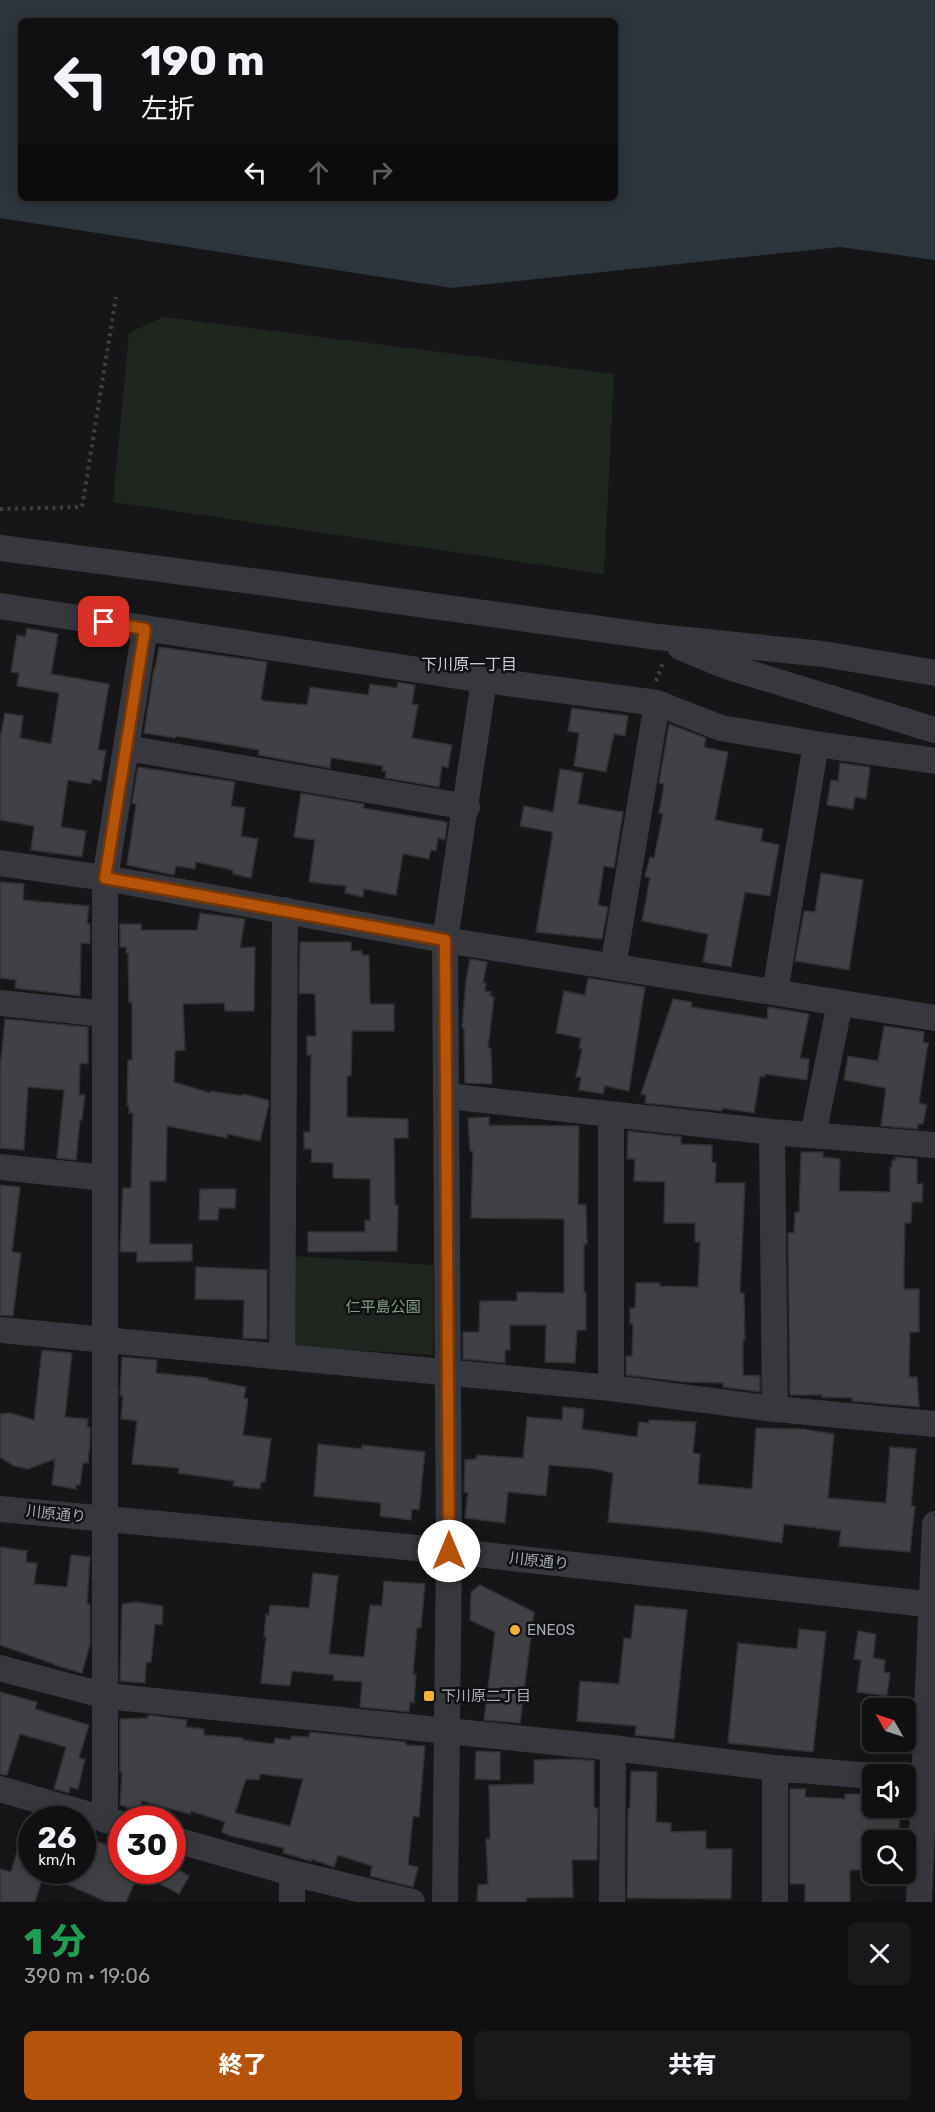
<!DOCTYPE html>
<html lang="ja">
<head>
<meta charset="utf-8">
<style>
  :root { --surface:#101012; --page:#19191b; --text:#f1f3f6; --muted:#9c9d9f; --line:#303032; --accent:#b45309 }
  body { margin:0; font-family:Rubik,"Noto Sans JP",sans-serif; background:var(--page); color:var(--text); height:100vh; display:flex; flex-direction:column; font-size:22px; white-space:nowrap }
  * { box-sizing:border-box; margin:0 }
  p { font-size:20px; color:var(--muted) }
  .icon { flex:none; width:33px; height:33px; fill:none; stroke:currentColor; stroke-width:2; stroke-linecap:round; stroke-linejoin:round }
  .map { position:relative; height:1902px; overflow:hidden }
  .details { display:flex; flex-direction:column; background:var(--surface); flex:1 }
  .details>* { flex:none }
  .guide { position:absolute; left:18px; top:18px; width:600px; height:183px; border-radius:9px; box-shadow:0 3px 15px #0003,0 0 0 2px var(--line); background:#101012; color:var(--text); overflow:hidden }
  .needle { width:39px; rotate:309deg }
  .controls { position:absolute; left:862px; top:1698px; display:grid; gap:12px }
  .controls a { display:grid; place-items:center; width:54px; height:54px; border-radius:9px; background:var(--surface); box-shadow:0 3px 15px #0003,0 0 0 2px var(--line); font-size:30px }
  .speed { position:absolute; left:18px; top:1806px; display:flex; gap:12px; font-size:30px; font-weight:700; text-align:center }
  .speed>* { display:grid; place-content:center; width:78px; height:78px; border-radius:50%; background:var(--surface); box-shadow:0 3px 15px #0003,0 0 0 2px var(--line); line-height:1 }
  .speed small { font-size:15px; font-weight:400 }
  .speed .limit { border:9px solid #d22; background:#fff; color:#111 }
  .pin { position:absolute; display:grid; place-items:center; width:51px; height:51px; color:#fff; margin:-26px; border-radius:12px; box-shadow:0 3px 9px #0006 }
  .me { position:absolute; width:66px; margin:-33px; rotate:0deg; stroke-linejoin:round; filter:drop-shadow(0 0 4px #0008) }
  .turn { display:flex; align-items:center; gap:21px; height:126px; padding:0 24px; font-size:27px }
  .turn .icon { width:78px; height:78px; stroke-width:2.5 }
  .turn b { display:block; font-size:42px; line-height:51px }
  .lanes { display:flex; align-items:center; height:57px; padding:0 24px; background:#0003; justify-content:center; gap:30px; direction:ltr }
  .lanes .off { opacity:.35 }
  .round { display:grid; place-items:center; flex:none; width:63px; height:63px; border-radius:9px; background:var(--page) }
  .headline { display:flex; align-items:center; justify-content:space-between; height:102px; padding:0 24px }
  h1 { font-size:36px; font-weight:800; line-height:45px; color:#1e9e55 }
  .primary-button { display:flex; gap:12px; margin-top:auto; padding:12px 24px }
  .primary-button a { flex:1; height:69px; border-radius:9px; background:var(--accent); color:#fff; font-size:24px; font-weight:800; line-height:69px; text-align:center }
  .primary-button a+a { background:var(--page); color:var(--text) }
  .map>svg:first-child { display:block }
  .green { fill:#1e261f }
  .water { fill:#2c353c; fill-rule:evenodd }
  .building { fill:#404145; stroke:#303034; stroke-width:1.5; fill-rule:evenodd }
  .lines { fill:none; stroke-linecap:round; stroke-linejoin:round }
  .path { stroke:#3d3f44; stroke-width:4; stroke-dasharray:3 4.5; stroke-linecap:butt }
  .minor { stroke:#37383d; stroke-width:26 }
  .route-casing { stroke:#753606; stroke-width:15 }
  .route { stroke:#b45309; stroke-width:10 }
  .poi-dot { fill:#f2b134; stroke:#111113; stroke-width:2 }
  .labels { text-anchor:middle; stroke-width:5; stroke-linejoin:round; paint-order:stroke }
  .park-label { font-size:15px; fill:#7fa381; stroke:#111113 }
  .street-label { font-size:15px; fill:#a8adb8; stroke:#111113 }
  .poi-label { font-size:15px; fill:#a8adb8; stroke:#111113; text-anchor:start }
  .neighbourhood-label { font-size:16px; fill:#c9ccd4; stroke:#111113 }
</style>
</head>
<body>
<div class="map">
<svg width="935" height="1902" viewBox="0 0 935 1902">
  <rect width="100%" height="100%" fill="#161618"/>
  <path class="green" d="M 163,317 L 614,374 L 604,574 L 113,502 L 129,333 Z
    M 293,1256 L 433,1265 L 433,1355 L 291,1346 Z"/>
  <path class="water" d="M 0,0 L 935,0 L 935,260 L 840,247 L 452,288 L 0,218 ZM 21,21 L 615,21 L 615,198 L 21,198 Z"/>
  <path class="building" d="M 27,628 L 58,634 L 51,674 L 109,684 L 98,750 L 106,751 L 101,781 L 92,779 L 91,784 L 68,780 L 61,827 L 86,831 L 82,857 L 31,850 L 34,826 L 0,820 L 0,738 L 5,713 L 23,716 L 20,738 L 51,744 L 59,693 L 17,686 L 19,673 L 11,672 L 17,635 L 25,637 Z
    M 159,647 L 267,662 L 261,699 L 265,701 L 307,705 L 310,687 L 368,695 L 370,684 L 397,688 L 398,682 L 415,685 L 412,704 L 418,705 L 412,738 L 452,745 L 448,768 L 442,766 L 439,787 L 385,778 L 386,771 L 382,771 L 383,766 L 331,758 L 330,768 L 258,755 L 259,750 L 176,736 L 175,738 L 144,733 L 154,669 L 155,669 Z
    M 572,708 L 628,716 L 625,736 L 614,734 L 606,772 L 574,766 L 579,733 L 568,731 Z
    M 669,724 L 706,738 L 704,747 L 728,752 L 715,820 L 763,829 L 761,841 L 779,845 L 770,896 L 745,892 L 731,967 L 703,962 L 708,934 L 642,921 L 650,878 L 645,876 L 650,857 L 654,858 L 663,814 L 659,813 L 664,784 L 659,783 Z
    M 840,763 L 870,767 L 866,799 L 855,797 L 853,809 L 827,805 L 831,780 L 838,781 Z
    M 138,767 L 235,782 L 231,806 L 245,808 L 241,836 L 258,839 L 251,878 L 233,874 L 233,870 L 196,862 L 195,869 L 176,866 L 174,875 L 127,865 L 136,804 L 132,803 Z
    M 560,769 L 583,773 L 578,804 L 623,812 L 614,868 L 604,866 L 598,905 L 608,907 L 602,939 L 536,932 L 553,832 L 520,826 L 524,806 L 553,812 Z
    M 301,793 L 364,804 L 363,808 L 446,822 L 447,823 L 445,840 L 438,838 L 436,851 L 431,850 L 429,859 L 403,854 L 396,895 L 364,889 L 363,897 L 345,893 L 346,886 L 309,882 L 315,840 L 294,837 Z
    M 821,873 L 863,880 L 849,970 L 795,961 L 804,911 L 815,912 Z
    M 0,882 L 24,884 L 23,900 L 89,906 L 87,924 L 90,924 L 90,944 L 81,943 L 80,996 L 15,988 L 16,980 L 0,978 Z
    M 200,913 L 245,919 L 240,948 L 255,947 L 254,1011 L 225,1011 L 224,1003 L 183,1004 L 185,1050 L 175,1051 L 174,1082 L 210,1093 L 210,1091 L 242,1096 L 243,1094 L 268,1100 L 269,1104 L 260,1141 L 227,1134 L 227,1138 L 167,1126 L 166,1181 L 150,1181 L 150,1244 L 192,1244 L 192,1261 L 137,1262 L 137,1252 L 120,1252 L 123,1188 L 131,1188 L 133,1113 L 129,1113 L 129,1106 L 127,1106 L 128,1060 L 132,1060 L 132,1002 L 129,1002 L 128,953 L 126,953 L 126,947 L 120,947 L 120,924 L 141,924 L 141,930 L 197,930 Z
    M 300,942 L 351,942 L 351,951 L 362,951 L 362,955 L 369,955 L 370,1004 L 394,1004 L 394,1031 L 352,1031 L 351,1076 L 347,1076 L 347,1117 L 408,1119 L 408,1138 L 394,1138 L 395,1205 L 398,1205 L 397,1251 L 308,1252 L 308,1232 L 365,1232 L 365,1220 L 370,1221 L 370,1179 L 333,1178 L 333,1163 L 311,1162 L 312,1149 L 304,1149 L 304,1132 L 310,1132 L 311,1055 L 307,1055 L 307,1036 L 316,1036 L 315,994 L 299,993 Z
    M 470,959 L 487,962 L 483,983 L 486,983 L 485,991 L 491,992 L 490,996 L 494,997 L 488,1048 L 491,1048 L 492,1084 L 465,1083 L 464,1028 L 462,1028 L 466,980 Z
    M 588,978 L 645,987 L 629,1091 L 605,1086 L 603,1094 L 579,1090 L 581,1077 L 576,1077 L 582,1049 L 579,1049 L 581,1038 L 556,1033 L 564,991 L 585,995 Z
    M 673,999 L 692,1002 L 691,1007 L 767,1019 L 768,1007 L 809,1014 L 800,1058 L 809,1059 L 807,1080 L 765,1074 L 765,1077 L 760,1076 L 754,1113 L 722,1108 L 722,1111 L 645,1103 L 646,1095 L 641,1094 Z
    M 5,1019 L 88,1027 L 88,1064 L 80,1063 L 79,1095 L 85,1095 L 82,1120 L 80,1120 L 76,1160 L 57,1158 L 64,1090 L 28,1087 L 24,1150 L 0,1148 L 0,1069 Z
    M 884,1026 L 924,1032 L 923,1042 L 928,1043 L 919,1103 L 927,1105 L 923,1124 L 918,1124 L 918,1129 L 881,1126 L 886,1088 L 844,1080 L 848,1056 L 878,1061 Z
    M 489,1117 L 489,1125 L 579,1126 L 578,1204 L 586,1205 L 587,1244 L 584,1244 L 584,1293 L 586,1293 L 586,1330 L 577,1330 L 575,1363 L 545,1362 L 546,1325 L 510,1325 L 510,1350 L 505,1350 L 505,1363 L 463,1359 L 463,1332 L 479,1332 L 480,1301 L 517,1301 L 517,1292 L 564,1293 L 564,1219 L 471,1218 L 473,1151 L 470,1151 L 468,1118 Z
    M 628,1131 L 681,1137 L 681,1144 L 712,1145 L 712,1162 L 716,1163 L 715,1183 L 745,1183 L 740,1293 L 744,1293 L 745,1340 L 743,1340 L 743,1375 L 760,1376 L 760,1392 L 723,1387 L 723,1383 L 684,1382 L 626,1375 L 626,1356 L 632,1356 L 633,1324 L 630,1324 L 630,1308 L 635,1308 L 636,1283 L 660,1283 L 660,1286 L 698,1287 L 700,1242 L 695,1242 L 695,1223 L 664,1223 L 665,1182 L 634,1181 L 635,1159 L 627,1159 Z
    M 801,1152 L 823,1152 L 823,1157 L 840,1159 L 839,1191 L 890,1192 L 890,1167 L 892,1167 L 892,1160 L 896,1160 L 895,1157 L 917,1159 L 917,1184 L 923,1184 L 922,1202 L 912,1202 L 911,1223 L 905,1223 L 904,1263 L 904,1289 L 919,1289 L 919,1332 L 910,1332 L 909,1377 L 917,1377 L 919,1407 L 852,1401 L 852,1398 L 822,1397 L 822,1395 L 790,1395 L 788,1233 L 794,1233 L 795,1212 L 799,1212 Z
    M 0,1185 L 20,1187 L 12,1252 L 21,1253 L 13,1316 L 0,1315 Z
    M 200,1189 L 236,1189 L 235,1208 L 219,1208 L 218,1220 L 199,1220 Z
    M 196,1267 L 267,1270 L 267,1339 L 243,1338 L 244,1300 L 195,1299 Z
    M 42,1350 L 72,1353 L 65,1417 L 88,1419 L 87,1427 L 90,1427 L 90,1441 L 88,1463 L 83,1463 L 80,1485 L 76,1485 L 76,1489 L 52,1485 L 55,1459 L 28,1469 L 14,1466 L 0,1457 L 0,1414 L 10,1413 L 34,1420 Z
    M 122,1357 L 157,1360 L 156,1373 L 208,1378 L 208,1380 L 246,1387 L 244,1398 L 248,1399 L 243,1435 L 271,1439 L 265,1482 L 261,1482 L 260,1489 L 233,1486 L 234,1481 L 178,1473 L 179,1468 L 132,1464 L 137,1421 L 121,1419 L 123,1396 L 120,1396 Z
    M 563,1407 L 584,1409 L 582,1429 L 637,1437 L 639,1422 L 649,1423 L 649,1420 L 696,1422 L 693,1453 L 700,1454 L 698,1484 L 752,1489 L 756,1428 L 803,1429 L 834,1434 L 828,1498 L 886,1503 L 890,1447 L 916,1449 L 911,1506 L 915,1506 L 910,1552 L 839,1546 L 841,1531 L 784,1524 L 782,1543 L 700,1531 L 608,1522 L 613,1473 L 596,1469 L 549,1465 L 546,1496 L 508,1492 L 505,1523 L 465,1518 L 468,1493 L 464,1492 L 465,1460 L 476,1459 L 477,1455 L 523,1458 L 527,1417 L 562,1420 Z
    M 318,1444 L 361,1449 L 362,1445 L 425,1452 L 419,1510 L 412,1509 L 411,1520 L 380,1516 L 381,1503 L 314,1496 Z
    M 0,1547 L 27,1551 L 26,1562 L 37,1563 L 34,1584 L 67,1587 L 71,1555 L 90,1557 L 87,1604 L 90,1604 L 90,1644 L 82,1673 L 54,1665 L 54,1664 L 0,1645 Z
    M 313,1573 L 338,1576 L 329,1654 L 364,1657 L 370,1605 L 382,1606 L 384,1581 L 425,1584 L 421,1628 L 417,1628 L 413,1674 L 416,1674 L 414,1703 L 410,1702 L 409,1712 L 360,1707 L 362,1682 L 333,1680 L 334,1675 L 292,1671 L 290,1686 L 261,1683 L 266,1637 L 264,1637 L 266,1614 L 269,1615 L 270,1605 L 309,1608 Z
    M 480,1585 L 534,1612 L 520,1723 L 484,1720 L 495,1632 L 470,1620 L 471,1592 Z
    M 136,1602 L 163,1606 L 162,1625 L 155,1624 L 151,1662 L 146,1663 L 145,1683 L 120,1681 L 122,1604 Z
    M 635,1605 L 687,1610 L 674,1739 L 635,1735 L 636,1726 L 577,1721 L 580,1681 L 619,1684 L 624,1638 L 631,1639 Z
    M 799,1629 L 826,1632 L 813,1752 L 728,1743 L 738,1643 L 797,1649 Z
    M 858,1631 L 876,1634 L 873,1658 L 885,1660 L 884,1672 L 890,1673 L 887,1696 L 857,1692 L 861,1660 L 854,1659 Z
    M 0,1692 L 37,1702 L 35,1709 L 89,1725 L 79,1758 L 85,1759 L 78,1789 L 70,1787 L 69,1793 L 54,1789 L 66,1747 L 20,1734 L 7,1775 L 0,1774 Z
    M 148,1715 L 187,1720 L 186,1727 L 204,1729 L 204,1735 L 243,1738 L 243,1740 L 274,1744 L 275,1738 L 291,1740 L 291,1736 L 309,1737 L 310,1732 L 406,1742 L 406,1745 L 425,1746 L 419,1817 L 413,1816 L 408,1865 L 418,1867 L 413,1887 L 370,1876 L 372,1866 L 338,1855 L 334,1867 L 311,1859 L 311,1861 L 283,1853 L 284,1848 L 231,1836 L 222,1832 L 225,1822 L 191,1811 L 190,1814 L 142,1801 L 139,1811 L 120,1805 L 122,1773 L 120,1772 L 120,1719 L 148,1718 ZM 260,1774 L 303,1779 L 290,1826 L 235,1813 L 246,1779 L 259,1780 Z
    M 476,1751 L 500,1752 L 500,1780 L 475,1779 Z
    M 574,1759 L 594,1761 L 594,1808 L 598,1808 L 597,1860 L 572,1860 L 573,1897 L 527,1898 L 526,1902 L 477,1902 L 478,1885 L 488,1884 L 486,1839 L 490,1839 L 489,1785 L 534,1784 L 534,1760 Z
    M 631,1771 L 657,1772 L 656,1822 L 671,1823 L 671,1832 L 706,1831 L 706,1849 L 732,1849 L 731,1899 L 627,1898 L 628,1808 L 630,1808 Z
    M 790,1789 L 806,1789 L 805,1797 L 845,1799 L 845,1794 L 873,1794 L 873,1808 L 894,1808 L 894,1814 L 900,1814 L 898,1840 L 873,1840 L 873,1870 L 850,1870 L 850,1902 L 805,1902 L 805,1884 L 790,1884 Z
    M 27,1818 L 32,1819 L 32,1870 L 82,1870 L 82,1836 L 122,1850 L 122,1870 L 179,1870 L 189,1876 L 179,1894 L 139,1873 L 126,1902 L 107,1902 L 44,1874 L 35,1902 L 0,1902 L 0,1869 L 11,1872 Z"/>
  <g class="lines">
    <path class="path" d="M 0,509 L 82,507 L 116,297
      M 656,681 L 664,660"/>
    <path class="minor" d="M 0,548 L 274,584 L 658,637 L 823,654 L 935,673
      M 0,606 L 484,680 L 657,703 L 721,728 L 816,744 L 935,761
      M 680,647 L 726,666 L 935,730
      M 127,748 L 467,807
      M 0,863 L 105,878 L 445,940 L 935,1018
      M 613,967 L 657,703
      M 775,992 L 816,744
      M 0,1003 L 105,1014
      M 447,1096 L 772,1132 L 935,1145
      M 772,1132 L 775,1409
      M 813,1135 L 840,1003
      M 0,1167 L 105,1178
      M 0,1330 L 611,1388 L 775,1409 L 935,1424
      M 282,1357 L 285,910
      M 611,1388 L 611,1114
      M 0,1509 L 449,1551 L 935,1605
      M 0,1668 L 106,1696 L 613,1748 L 775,1768 L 873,1776
      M 775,1768 L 775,1902
      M 0,1789 L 121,1824
      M 105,1820 L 105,878 L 145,629
      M 172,1839 L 292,1873 L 412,1902
      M 292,1902 L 292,1873
      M 445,1902 L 449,1551 L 445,940 L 484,680
      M 612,1902 L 613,1748
      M 919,1902 L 935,1524"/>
  </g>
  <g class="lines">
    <g class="route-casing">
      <path id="route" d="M 104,622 L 145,629 L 105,878 L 445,940 L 449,1551"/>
    </g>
    <use href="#route" class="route"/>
  </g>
  <g class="poi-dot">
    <circle cx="515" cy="1630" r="6"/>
    <rect x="423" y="1690" width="12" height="12" rx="3"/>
  </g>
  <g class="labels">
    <g class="park-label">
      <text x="383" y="1312">仁平島公園</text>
    </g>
    <g class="street-label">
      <text transform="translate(56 1514) rotate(6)" y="5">川原通り</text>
      <text transform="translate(539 1561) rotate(6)" y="5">川原通り</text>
    </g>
    <g class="poi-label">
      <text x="527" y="1635">ENEOS</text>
      <text x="441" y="1701">下川原二丁目</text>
    </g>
    <g class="neighbourhood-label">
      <text x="469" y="670">下川原一丁目</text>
    </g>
  </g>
</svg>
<div class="controls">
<a><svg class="needle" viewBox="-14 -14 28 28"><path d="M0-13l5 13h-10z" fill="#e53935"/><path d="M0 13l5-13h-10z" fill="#9c9d9f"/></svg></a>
<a><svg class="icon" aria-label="sound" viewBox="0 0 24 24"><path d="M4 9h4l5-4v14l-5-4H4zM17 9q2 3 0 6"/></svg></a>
<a><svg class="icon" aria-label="search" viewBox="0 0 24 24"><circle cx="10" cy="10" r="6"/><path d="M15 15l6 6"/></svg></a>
</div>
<div class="speed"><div>26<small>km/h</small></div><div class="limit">30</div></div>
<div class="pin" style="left:104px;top:622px;background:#d93025"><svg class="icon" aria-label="arrive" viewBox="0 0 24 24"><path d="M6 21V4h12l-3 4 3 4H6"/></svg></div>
<svg class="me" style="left:449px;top:1551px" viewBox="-20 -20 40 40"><circle r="19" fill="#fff"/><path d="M0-13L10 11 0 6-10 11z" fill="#b45309"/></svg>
<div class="guide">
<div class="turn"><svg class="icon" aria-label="left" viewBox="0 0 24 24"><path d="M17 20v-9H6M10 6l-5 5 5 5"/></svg><div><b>190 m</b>左折</div></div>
<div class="lanes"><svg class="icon" aria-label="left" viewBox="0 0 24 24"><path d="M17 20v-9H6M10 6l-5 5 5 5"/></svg><svg class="icon off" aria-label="ahead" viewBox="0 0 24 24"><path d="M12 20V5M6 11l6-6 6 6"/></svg><svg class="icon off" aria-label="right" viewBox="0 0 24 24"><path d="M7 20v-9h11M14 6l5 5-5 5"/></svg></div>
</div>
</div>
<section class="details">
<div class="headline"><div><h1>1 分</h1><p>390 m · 19:06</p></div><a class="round"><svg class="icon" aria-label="close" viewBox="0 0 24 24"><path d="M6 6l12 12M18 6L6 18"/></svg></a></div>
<div class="primary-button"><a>終了</a><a>共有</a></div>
</section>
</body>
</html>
